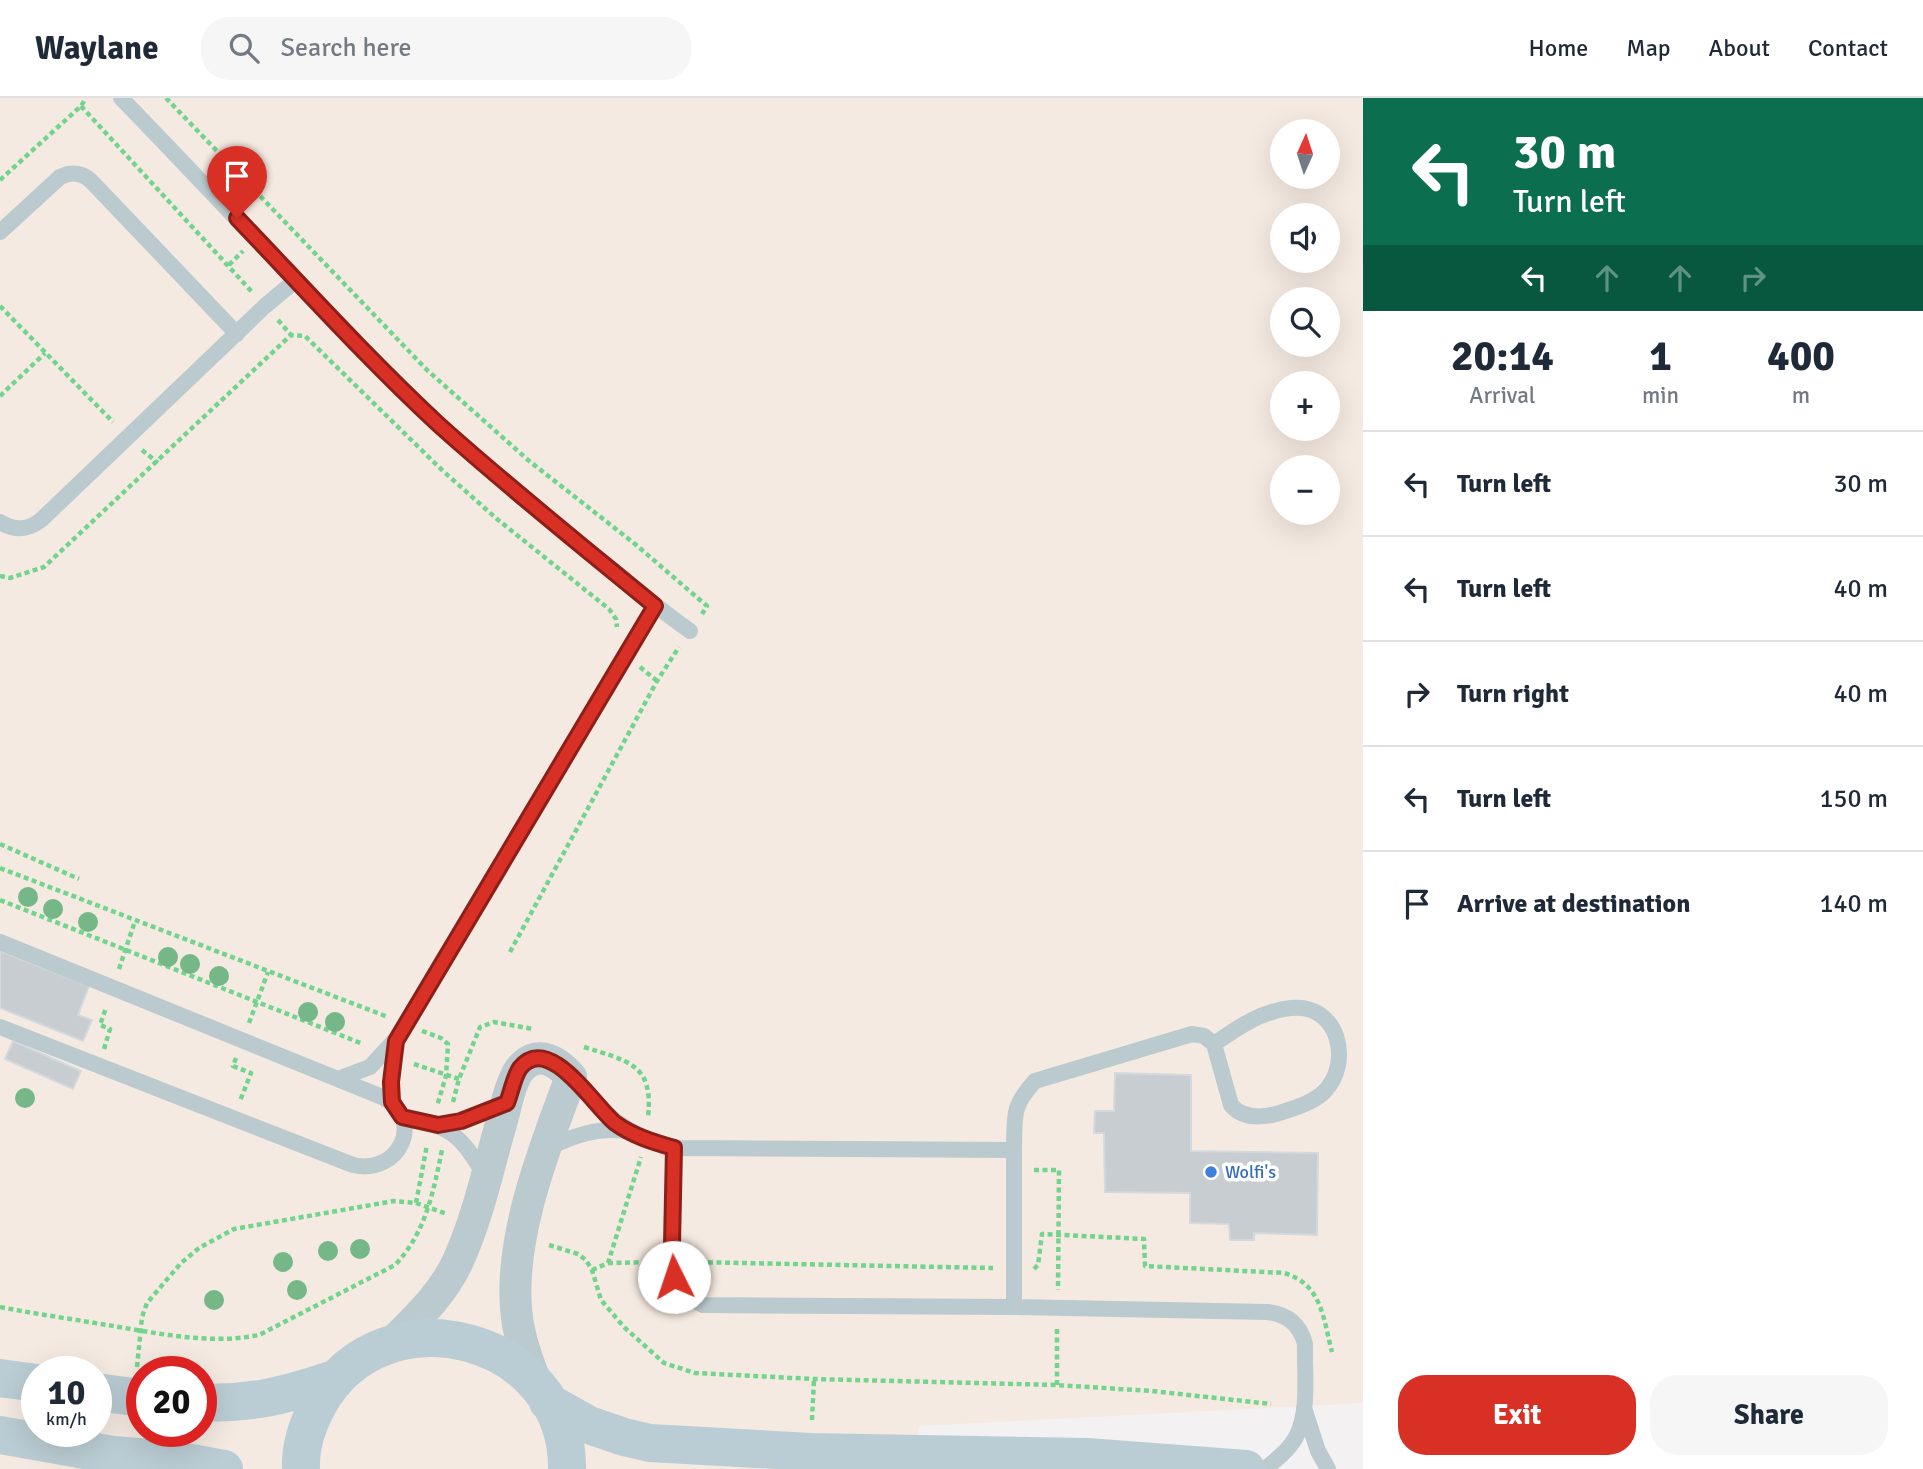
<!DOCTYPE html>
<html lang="en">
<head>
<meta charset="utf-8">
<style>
  :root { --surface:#fff; --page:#f6f6f7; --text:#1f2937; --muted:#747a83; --line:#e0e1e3; --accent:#d93025 }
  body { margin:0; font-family:Signika,sans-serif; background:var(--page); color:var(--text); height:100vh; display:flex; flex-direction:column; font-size:26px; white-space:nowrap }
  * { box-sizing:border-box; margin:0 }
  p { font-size:23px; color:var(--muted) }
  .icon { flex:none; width:38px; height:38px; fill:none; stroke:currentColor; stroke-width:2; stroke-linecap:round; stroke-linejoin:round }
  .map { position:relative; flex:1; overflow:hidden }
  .sheet { display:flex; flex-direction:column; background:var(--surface); width:560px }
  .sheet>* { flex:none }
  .guide { background:#0b6e4f; color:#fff; overflow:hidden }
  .needle { width:46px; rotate:3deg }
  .fabs { position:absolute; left:1270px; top:21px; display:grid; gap:14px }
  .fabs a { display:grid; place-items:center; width:70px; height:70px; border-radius:50%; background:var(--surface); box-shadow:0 7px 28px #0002; font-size:35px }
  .speed { position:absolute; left:21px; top:1258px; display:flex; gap:14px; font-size:35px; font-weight:700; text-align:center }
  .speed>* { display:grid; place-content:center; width:91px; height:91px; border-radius:50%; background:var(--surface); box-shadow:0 7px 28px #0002; line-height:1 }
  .speed small { font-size:18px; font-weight:400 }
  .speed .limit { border:10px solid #d22; background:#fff; color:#111 }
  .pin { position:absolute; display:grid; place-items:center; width:60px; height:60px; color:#fff; margin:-72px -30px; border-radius:50% 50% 50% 0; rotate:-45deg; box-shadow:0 0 7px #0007 }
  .pin .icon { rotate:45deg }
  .me { position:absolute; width:77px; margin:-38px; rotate:356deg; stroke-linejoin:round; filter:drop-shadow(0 0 5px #0008) }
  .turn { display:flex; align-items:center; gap:24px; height:147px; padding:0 35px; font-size:32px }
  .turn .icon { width:91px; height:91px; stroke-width:2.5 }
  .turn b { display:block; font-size:49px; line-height:60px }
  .lanes { display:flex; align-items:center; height:66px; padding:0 35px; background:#0003; justify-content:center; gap:35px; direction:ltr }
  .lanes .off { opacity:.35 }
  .eta { display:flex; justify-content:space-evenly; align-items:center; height:119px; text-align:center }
  .eta b { font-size:42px; font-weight:800; line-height:49px }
  .cta { display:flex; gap:14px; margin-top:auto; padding:14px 35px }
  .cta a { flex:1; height:80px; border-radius:28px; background:var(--accent); color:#fff; font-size:28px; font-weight:800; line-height:80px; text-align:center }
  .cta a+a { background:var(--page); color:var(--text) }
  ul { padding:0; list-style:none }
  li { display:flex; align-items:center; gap:21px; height:105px; padding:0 35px; border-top:2px solid var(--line) }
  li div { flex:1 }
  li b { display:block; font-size:26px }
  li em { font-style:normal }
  header { display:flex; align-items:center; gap:42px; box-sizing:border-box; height:98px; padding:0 35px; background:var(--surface); border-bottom:2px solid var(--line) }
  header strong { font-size:33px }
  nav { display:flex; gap:38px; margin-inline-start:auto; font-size:24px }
  .search { width:490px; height:63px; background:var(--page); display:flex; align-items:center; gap:18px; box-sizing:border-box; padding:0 24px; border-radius:28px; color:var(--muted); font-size:26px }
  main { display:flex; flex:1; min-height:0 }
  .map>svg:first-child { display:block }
  .sand { fill:#f5eae1; fill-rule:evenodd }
  .building { fill:#c7cdd0; stroke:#d4d9dd; stroke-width:2 }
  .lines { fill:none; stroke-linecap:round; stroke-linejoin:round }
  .path { stroke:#72d48d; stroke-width:4.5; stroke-dasharray:5 3.5; stroke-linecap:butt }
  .service { stroke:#bbcace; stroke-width:16 }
  .minor { stroke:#bbcace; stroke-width:32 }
  .secondary { stroke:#bbcdd4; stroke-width:38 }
  .tree { fill:#76b787 }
  .route-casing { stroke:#8d1f18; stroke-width:18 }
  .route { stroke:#d93025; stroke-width:12 }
  .shop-dot { fill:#3f7fe0; stroke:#fff; stroke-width:2.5 }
  .labels { text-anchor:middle; stroke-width:7; stroke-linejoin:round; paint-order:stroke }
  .shop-label { font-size:18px; fill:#366cbe; stroke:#fff; text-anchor:start }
</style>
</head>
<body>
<header>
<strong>Waylane</strong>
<div class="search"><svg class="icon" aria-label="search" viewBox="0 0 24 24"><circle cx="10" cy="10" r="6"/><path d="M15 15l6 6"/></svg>Search here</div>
<nav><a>Home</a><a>Map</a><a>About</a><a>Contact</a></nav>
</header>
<main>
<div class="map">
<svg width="1363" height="1371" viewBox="0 0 1363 1371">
  <rect width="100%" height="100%" fill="#f3f1f1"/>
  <path class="sand" d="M 0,0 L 1363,0 L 1363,1305 L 920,1328 L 908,1371 L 0,1371 ZM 1283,33 L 1328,33 L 1328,79 L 1283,79 ZM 1283,117 L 1328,117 L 1328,163 L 1283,163 ZM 1283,201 L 1328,201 L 1328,247 L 1283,247 ZM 1283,285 L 1328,285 L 1328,331 L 1283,331 ZM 1283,369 L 1328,369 L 1328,415 L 1283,415 ZM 37,1274 L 96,1274 L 96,1334 L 37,1334 ZM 142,1274 L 201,1274 L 201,1334 L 142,1334 Z"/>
  <path class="building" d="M 0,853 L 89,888 L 78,917 L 92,922 L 83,943 L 0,910 Z
    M 13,943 L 81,973 L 73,991 L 5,961 Z
    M 1115,975 L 1191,977 L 1191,1053 L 1318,1055 L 1317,1137 L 1254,1135 L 1254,1142 L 1230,1142 L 1229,1126 L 1190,1125 L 1190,1095 L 1105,1094 L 1104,1035 L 1094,1035 L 1095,1013 L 1114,1013 Z"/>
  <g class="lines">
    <path class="path" d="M 166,0 L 427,272 L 528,362 L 635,446 L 707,508 L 702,516
      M 81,8 L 253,195
      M 0,82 L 81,8 L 86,0
      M 229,167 L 243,153
      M 0,208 L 113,324
      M 278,222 L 291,237
      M 0,298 L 45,255
      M 142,352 L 158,365
      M 0,478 L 10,480 L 44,469 L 291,237 L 305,238 L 443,373 L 497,421 L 609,511 L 616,521 L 617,529
      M 640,569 L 657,583
      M 0,746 L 79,781
      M 0,770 L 388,919
      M 0,802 L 363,946
      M 510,854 L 657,583 L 679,549
      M 119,871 L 135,823
      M 249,925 L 268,874
      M 422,933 L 441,940 L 448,946 L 446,978 L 437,1008
      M 584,949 C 627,963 654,965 648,1019
      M 104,951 L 110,931 L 100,927 L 106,910
      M 236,960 L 233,968 L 251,975 L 240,1003
      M 414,966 L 459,981
      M 453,1004 L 459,981 L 480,929 L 494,924 L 533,931
      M 1034,1072 L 1059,1072 L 1058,1192
      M 416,1105 L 447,1116
      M 549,1147 L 578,1156 L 586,1162 L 592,1172 L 601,1202 L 624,1229 L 664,1265 L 695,1275 L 814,1281 L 1057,1287 L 1152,1293 L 1271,1306
      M 691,1164 L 993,1170
      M 608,1165 L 654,1164
      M 1034,1171 L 1038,1167 L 1042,1136 L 1144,1141 L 1145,1168 L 1284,1175 C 1322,1186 1323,1220 1332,1254
      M 592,1172 L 608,1165 L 641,1059
      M 0,1209 C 36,1216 72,1221 107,1227 C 156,1235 210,1247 259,1237 L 395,1167 C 426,1134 433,1095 442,1052
      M 137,1269 L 142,1219 L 147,1205 L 181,1165 L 199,1150 L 234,1131 L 394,1103 L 416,1105 L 427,1047
      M 1057,1287 L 1057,1229
      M 812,1322 L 814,1281"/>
    <path class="service" d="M 121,0 C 226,108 327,220 436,323 C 481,366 529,405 577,444 C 614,475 651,505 690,533
      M 0,134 L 60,79 C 72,73 84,75 93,85 L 237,236
      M 0,424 C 15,433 28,432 41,422 L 265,208 L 295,183
      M 0,844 L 382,999 C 426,1020 400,1078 353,1067 L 0,929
      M 571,979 C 608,1018 621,1035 674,1050 L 1014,1052 L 1014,1209
      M 338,981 L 370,969 L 395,942 L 655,508
      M 392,1004 L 391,984 L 395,945
      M 402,1019 C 452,1029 459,1035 485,1078
      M 438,1027 L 461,1023 L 507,1005
      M 674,1050 L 672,1164 C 675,1186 681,1198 703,1207 L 1014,1209 L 1267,1214 C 1287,1216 1300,1226 1305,1246 C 1304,1274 1310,1313 1296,1339 C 1289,1352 1276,1362 1265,1371
      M 546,1051 C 573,1038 596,1029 627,1033
      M 1014,1052 C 1015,1018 1011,1009 1035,983 L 1192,936 L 1204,938 L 1214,946 L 1231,1007 C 1242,1020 1260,1020 1276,1016 C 1292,1011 1311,1006 1324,994 C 1353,965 1339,905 1291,910 C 1261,913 1237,930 1214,946
      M 1304,1310 L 1318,1353 L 1328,1371"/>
    <path class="minor" d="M 391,1246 C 416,1221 443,1196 458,1163 C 479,1117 489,1066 503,1019 C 506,1006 513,977 522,969 C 539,951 558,964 571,979 C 544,1051 507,1144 517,1220 C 520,1243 529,1266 537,1288"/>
    <path class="secondary" d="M 0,1280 L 37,1285
      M 96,1294 L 142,1300
      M 201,1304 C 251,1307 290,1296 337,1280
      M 548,1304 L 589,1327 L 624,1339 L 650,1345 L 811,1354 L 1087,1359 L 1246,1371
      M 0,1337 L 113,1357 L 175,1362 L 224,1371
      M 301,1371 C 300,1348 308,1325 319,1305 C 384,1190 569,1238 567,1371"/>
  </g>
  <g class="tree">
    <circle cx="28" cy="799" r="10"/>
    <circle cx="53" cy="811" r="10"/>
    <circle cx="88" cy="824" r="10"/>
    <circle cx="168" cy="859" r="10"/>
    <circle cx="190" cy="866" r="10"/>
    <circle cx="219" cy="878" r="10"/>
    <circle cx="308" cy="914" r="10"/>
    <circle cx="335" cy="924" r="10"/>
    <circle cx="25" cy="1000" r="10"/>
    <circle cx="360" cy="1151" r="10"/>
    <circle cx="328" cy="1153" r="10"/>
    <circle cx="283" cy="1164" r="10"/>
    <circle cx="297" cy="1192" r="10"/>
    <circle cx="214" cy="1202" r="10"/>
  </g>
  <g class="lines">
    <g class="route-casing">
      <path id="route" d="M 237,120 C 303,189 368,261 438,326 C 508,389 582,448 655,508 L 396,943 L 391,984 L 392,1004 L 402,1019 L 438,1027 L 461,1023 L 507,1005 C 511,995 514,978 520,970 C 549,934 594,1008 615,1025 C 633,1038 653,1044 674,1050 L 672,1146 L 674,1179"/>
    </g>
    <use href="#route" class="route"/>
  </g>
  <circle class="shop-dot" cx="1211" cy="1074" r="7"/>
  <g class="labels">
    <g class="shop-label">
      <text x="1225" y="1080">Wolfi's</text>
    </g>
  </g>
</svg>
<div class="fabs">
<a><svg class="needle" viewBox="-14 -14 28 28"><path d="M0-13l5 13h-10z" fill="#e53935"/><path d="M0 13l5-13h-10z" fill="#747a83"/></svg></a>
<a><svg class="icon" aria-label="sound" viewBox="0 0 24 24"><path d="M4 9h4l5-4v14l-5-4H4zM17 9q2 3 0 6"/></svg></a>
<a><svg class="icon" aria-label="search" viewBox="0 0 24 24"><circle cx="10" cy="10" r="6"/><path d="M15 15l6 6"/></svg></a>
<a>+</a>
<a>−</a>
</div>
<div class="speed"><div>10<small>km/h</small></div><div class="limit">20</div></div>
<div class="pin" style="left:237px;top:120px;background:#d93025"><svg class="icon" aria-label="arrive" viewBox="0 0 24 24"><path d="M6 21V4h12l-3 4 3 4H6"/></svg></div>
<svg class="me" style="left:674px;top:1179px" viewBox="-20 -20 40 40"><circle r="19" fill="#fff"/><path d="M0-13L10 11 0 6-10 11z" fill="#d93025"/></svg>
</div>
<section class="sheet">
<div class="guide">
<div class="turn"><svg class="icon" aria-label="left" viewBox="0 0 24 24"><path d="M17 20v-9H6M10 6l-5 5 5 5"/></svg><div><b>30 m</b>Turn left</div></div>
<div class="lanes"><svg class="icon" aria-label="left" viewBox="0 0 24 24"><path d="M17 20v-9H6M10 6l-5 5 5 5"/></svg><svg class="icon off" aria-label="ahead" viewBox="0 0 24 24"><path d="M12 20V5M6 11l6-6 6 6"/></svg><svg class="icon off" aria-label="ahead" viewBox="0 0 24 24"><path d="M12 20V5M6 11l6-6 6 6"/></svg><svg class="icon off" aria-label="right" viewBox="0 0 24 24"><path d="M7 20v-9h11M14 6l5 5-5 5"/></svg></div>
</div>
<div class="eta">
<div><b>20:14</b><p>Arrival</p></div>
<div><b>1</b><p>min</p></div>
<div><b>400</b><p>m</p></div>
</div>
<ul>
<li><svg class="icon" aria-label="left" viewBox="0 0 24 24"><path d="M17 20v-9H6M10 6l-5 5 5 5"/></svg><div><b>Turn left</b></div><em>30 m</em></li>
<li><svg class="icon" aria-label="left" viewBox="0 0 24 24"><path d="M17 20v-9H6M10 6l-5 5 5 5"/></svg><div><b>Turn left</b></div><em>40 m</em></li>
<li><svg class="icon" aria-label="right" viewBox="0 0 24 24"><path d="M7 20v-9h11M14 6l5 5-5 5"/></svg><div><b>Turn right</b></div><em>40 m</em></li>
<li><svg class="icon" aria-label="left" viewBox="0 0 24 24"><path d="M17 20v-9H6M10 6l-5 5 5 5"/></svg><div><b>Turn left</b></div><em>150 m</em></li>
<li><svg class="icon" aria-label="arrive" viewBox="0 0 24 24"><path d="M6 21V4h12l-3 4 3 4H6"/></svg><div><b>Arrive at destination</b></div><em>140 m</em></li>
</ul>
<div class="cta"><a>Exit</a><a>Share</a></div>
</section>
</main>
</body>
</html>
